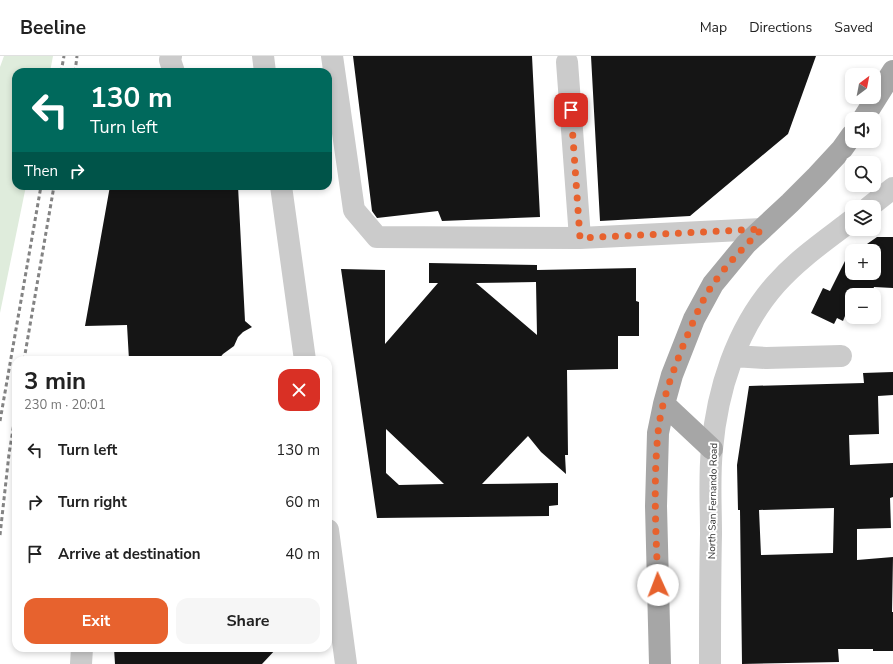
<!DOCTYPE html>
<html lang="en">
<head>
<meta charset="utf-8">
<style>
  :root { --surface:#fff; --page:#f6f6f6; --text:#222; --muted:#767676; --line:#e0e0e0; --accent:#e7622e }
  body { margin:0; font-family:"Nunito Sans",sans-serif; background:var(--page); color:var(--text); height:100vh; display:flex; flex-direction:column; font-size:15px; white-space:nowrap }
  * { box-sizing:border-box; margin:0 }
  p { font-size:13px; color:var(--muted) }
  .icon { flex:none; width:22px; height:22px; fill:none; stroke:currentColor; stroke-width:2; stroke-linecap:round; stroke-linejoin:round }
  .map { position:relative; flex:1; overflow:hidden }
  .side { position:absolute; left:12px; top:300px; width:320px; height:296px; display:flex; flex-direction:column; background:var(--surface); border-radius:12px; box-shadow:0 2px 6px #0003 }
  .side>* { flex:none }
  .banner { position:absolute; left:12px; top:12px; width:320px; height:122px; border-radius:12px; box-shadow:0 2px 6px #0003; background:#00695c; color:#fff; overflow:hidden }
  .needle { width:26px; rotate:32deg }
  .fabs { position:absolute; left:845px; top:12px; display:grid; gap:8px }
  .fabs a { display:grid; place-items:center; width:36px; height:36px; border-radius:8px; background:var(--surface); box-shadow:0 2px 6px #0003; font-size:20px }
  .pin { position:absolute; display:grid; place-items:center; width:34px; height:34px; color:#fff; margin:-17px; border-radius:8px; box-shadow:0 2px 6px #0006 }
  .me { position:absolute; width:44px; margin:-22px; rotate:358deg; stroke-linejoin:round; filter:drop-shadow(0 0 3px #0008) }
  .turn { display:flex; align-items:center; gap:14px; height:84px; padding:0 12px; font-size:18px }
  .turn .icon { width:52px; height:52px; stroke-width:2.5 }
  .turn b { display:block; font-size:28px; line-height:34px }
  .then { display:flex; align-items:center; height:38px; padding:0 12px; background:#0003; gap:8px; font-size:15px }
  .round { display:grid; place-items:center; flex:none; width:42px; height:42px; border-radius:12px; background:var(--page) }
  .summary { display:flex; align-items:center; justify-content:space-between; height:68px; padding:0 12px }
  h1 { font-size:24px; font-weight:700; line-height:30px }
  .cta { display:flex; gap:8px; margin-top:auto; padding:8px 12px }
  .cta a { flex:1; height:46px; border-radius:12px; background:var(--accent); color:#fff; font-size:16px; font-weight:700; line-height:46px; text-align:center }
  .cta a+a { background:var(--page); color:var(--text) }
  ul { padding:0; list-style:none }
  li { display:flex; align-items:center; gap:12px; height:52px; padding:0 12px }
  li div { flex:1 }
  li b { display:block; font-size:15px }
  li em { font-style:normal }
  header { display:flex; align-items:center; gap:24px; box-sizing:border-box; height:56px; padding:0 20px; background:var(--surface); border-bottom:1px solid var(--line) }
  header strong { font-size:19px }
  nav { display:flex; gap:22px; margin-inline-start:auto; font-size:14px }
  .map>svg:first-child { display:block }
  .green { fill:#dfecdc }
  .building { fill:#151515; fill-rule:evenodd }
  .lines { fill:none; stroke-linecap:round; stroke-linejoin:round }
  .minor { stroke:#cbcbcb; stroke-width:22 }
  .major { stroke:#a6a6a6; stroke-width:22 }
  .rail { stroke:#838383; stroke-width:3; stroke-dasharray:4 3; stroke-linecap:butt }
  .route { stroke:#e7622e; stroke-width:7; stroke-dasharray:0 12.6 }
  .labels { text-anchor:middle; stroke-width:4; stroke-linejoin:round; paint-order:stroke }
  .street-label { font-size:10px; fill:#2e2e2e; stroke:#fff }
</style>
</head>
<body>
<header>
<strong>Beeline</strong>
<nav><a>Map</a><a>Directions</a><a>Saved</a></nav>
</header>
<div class="map">
<svg width="893" height="608" viewBox="0 0 893 608">
  <rect width="100%" height="100%" fill="#fff"/>
  <path class="green" d="M 4,0 L 53,0 L 50,16 L 16,16 L 16,130 L 26,130 L 0,257 L 0,11 Z"/>
  <path class="building" d="M 353,0 L 532,0 L 540,161 L 442,165 L 438,155 L 377,162 L 372,155 Z
    M 591,0 L 816,0 L 788,78 L 690,160 L 600,165 Z
    M 110,130 L 238,130 L 245,265 L 252,271 L 243,276 L 238,281 L 234,290 L 223,298 L 218,304 L 129,304 L 127,269 L 85,270 Z
    M 877,181 L 893,181 L 893,232 L 874,231 L 871,239 L 852,239 L 852,261 L 860,261 L 858,266 L 845,260 L 843,265 L 837,262 L 834,268 L 811,257 L 823,232 L 830,235 L 846,203 L 852,199 L 852,217 L 874,217 L 874,195 L 857,195 Z
    M 429,207 L 537,209 L 537,214 L 636,212 L 636,245 L 639,246 L 639,280 L 618,280 L 618,313 L 567,314 L 568,399 L 565,399 L 566,418 L 541,396 L 528,380 L 482,428 L 558,427 L 558,449 L 549,450 L 549,460 L 377,462 L 341,213 L 385,214 L 385,288 L 438,227 L 429,227 ZM 536,226 L 537,279 L 476,227 ZM 386,373 L 444,428 L 399,429 L 386,417 Z
    M 893,316 L 893,339 L 878,340 L 879,378 L 849,379 L 850,409 L 893,407 L 893,441 L 890,442 L 891,472 L 857,473 L 857,504 L 893,501 L 892,556 L 893,556 L 893,595 L 873,595 L 873,593 L 838,593 L 839,606 L 742,608 L 740,454 L 738,454 L 737,409 L 749,330 L 864,327 L 863,317 ZM 834,452 L 833,497 L 761,499 L 759,454 Z
    M 114,592 L 277,592 L 262,608 L 115,608 Z"/>
  <g class="lines">
    <path class="minor" d="M 171,0 L 170,4 L 174,16
      M 263,0 L 265,16
      M 332,0 L 354,154 L 377,181 L 580,182 L 762,173
      M 567,6 L 580,182
      M 281,130 L 305,304
      M 869,151 L 893,132
      M 733,300 L 766,302 L 841,300
      M 328,474 L 346,608
      M 81,608 L 82,592
      M 710,608 C 710,565 710,521 711,478 C 711,449 709,421 712,393 C 717,335 736,273 776,228 C 798,203 826,184 852,164"/>
    <path class="major" d="M 863,63 L 893,15
      M 664,348 L 712,393
      M 660,608 L 656,450 L 658,377 L 664,348 L 672,319 L 694,263 L 713,228 L 746,188 L 790,147 L 817,120 L 842,93 L 852,79"/>
    <path class="rail" d="M 61,16 L 64,0
      M 75,16 L 77,0
      M 24,304 L 54,130
      M 0,365 L 41,130
      M 0,479 L 9,398 L 16,355"/>
  </g>
  <g class="lines">
    <path class="route" d="M 571,54 L 580,182 L 762,173 C 745,190 727,208 714,227 C 700,246 692,269 683,290 C 672,318 661,347 658,377 C 653,428 656,479 658,529"/>
  </g>
  <g class="labels">
    <g class="street-label">
      <text transform="translate(712 445) rotate(-89)" y="4">North San Fernando Road</text>
    </g>
  </g>
</svg>
<div class="fabs">
<a><svg class="needle" viewBox="-14 -14 28 28"><path d="M0-13l5 13h-10z" fill="#e53935"/><path d="M0 13l5-13h-10z" fill="#767676"/></svg></a>
<a><svg class="icon" aria-label="sound" viewBox="0 0 24 24"><path d="M4 9h4l5-4v14l-5-4H4zM17 9q2 3 0 6"/></svg></a>
<a><svg class="icon" aria-label="search" viewBox="0 0 24 24"><circle cx="10" cy="10" r="6"/><path d="M15 15l6 6"/></svg></a>
<a><svg class="icon" aria-label="layers" viewBox="0 0 24 24"><path d="M12 4l9 5-9 5-9-5zM3 14l9 5 9-5"/></svg></a>
<a>+</a>
<a>−</a>
</div>
<div class="pin" style="left:571px;top:54px;background:#d93025"><svg class="icon" aria-label="arrive" viewBox="0 0 24 24"><path d="M6 21V4h12l-3 4 3 4H6"/></svg></div>
<svg class="me" style="left:658px;top:529px" viewBox="-20 -20 40 40"><circle r="19" fill="#fff"/><path d="M0-13L10 11 0 6-10 11z" fill="#e7622e"/></svg>
<div class="banner">
<div class="turn"><svg class="icon" aria-label="left" viewBox="0 0 24 24"><path d="M17 20v-9H6M10 6l-5 5 5 5"/></svg><div><b>130 m</b>Turn left</div></div>
<div class="then">Then<svg class="icon" aria-label="right" viewBox="0 0 24 24"><path d="M7 20v-9h11M14 6l5 5-5 5"/></svg></div>
</div>
<section class="side">
<div class="summary"><div><h1>3 min</h1><p>230 m · 20:01</p></div><a class="round" style="background:#d93025;color:#fff"><svg class="icon" aria-label="close" viewBox="0 0 24 24"><path d="M6 6l12 12M18 6L6 18"/></svg></a></div>
<ul>
<li><svg class="icon" aria-label="left" viewBox="0 0 24 24"><path d="M17 20v-9H6M10 6l-5 5 5 5"/></svg><div><b>Turn left</b></div><em>130 m</em></li>
<li><svg class="icon" aria-label="right" viewBox="0 0 24 24"><path d="M7 20v-9h11M14 6l5 5-5 5"/></svg><div><b>Turn right</b></div><em>60 m</em></li>
<li><svg class="icon" aria-label="arrive" viewBox="0 0 24 24"><path d="M6 21V4h12l-3 4 3 4H6"/></svg><div><b>Arrive at destination</b></div><em>40 m</em></li>
</ul>
<div class="cta"><a>Exit</a><a>Share</a></div>
</section>
</div>
</body>
</html>
